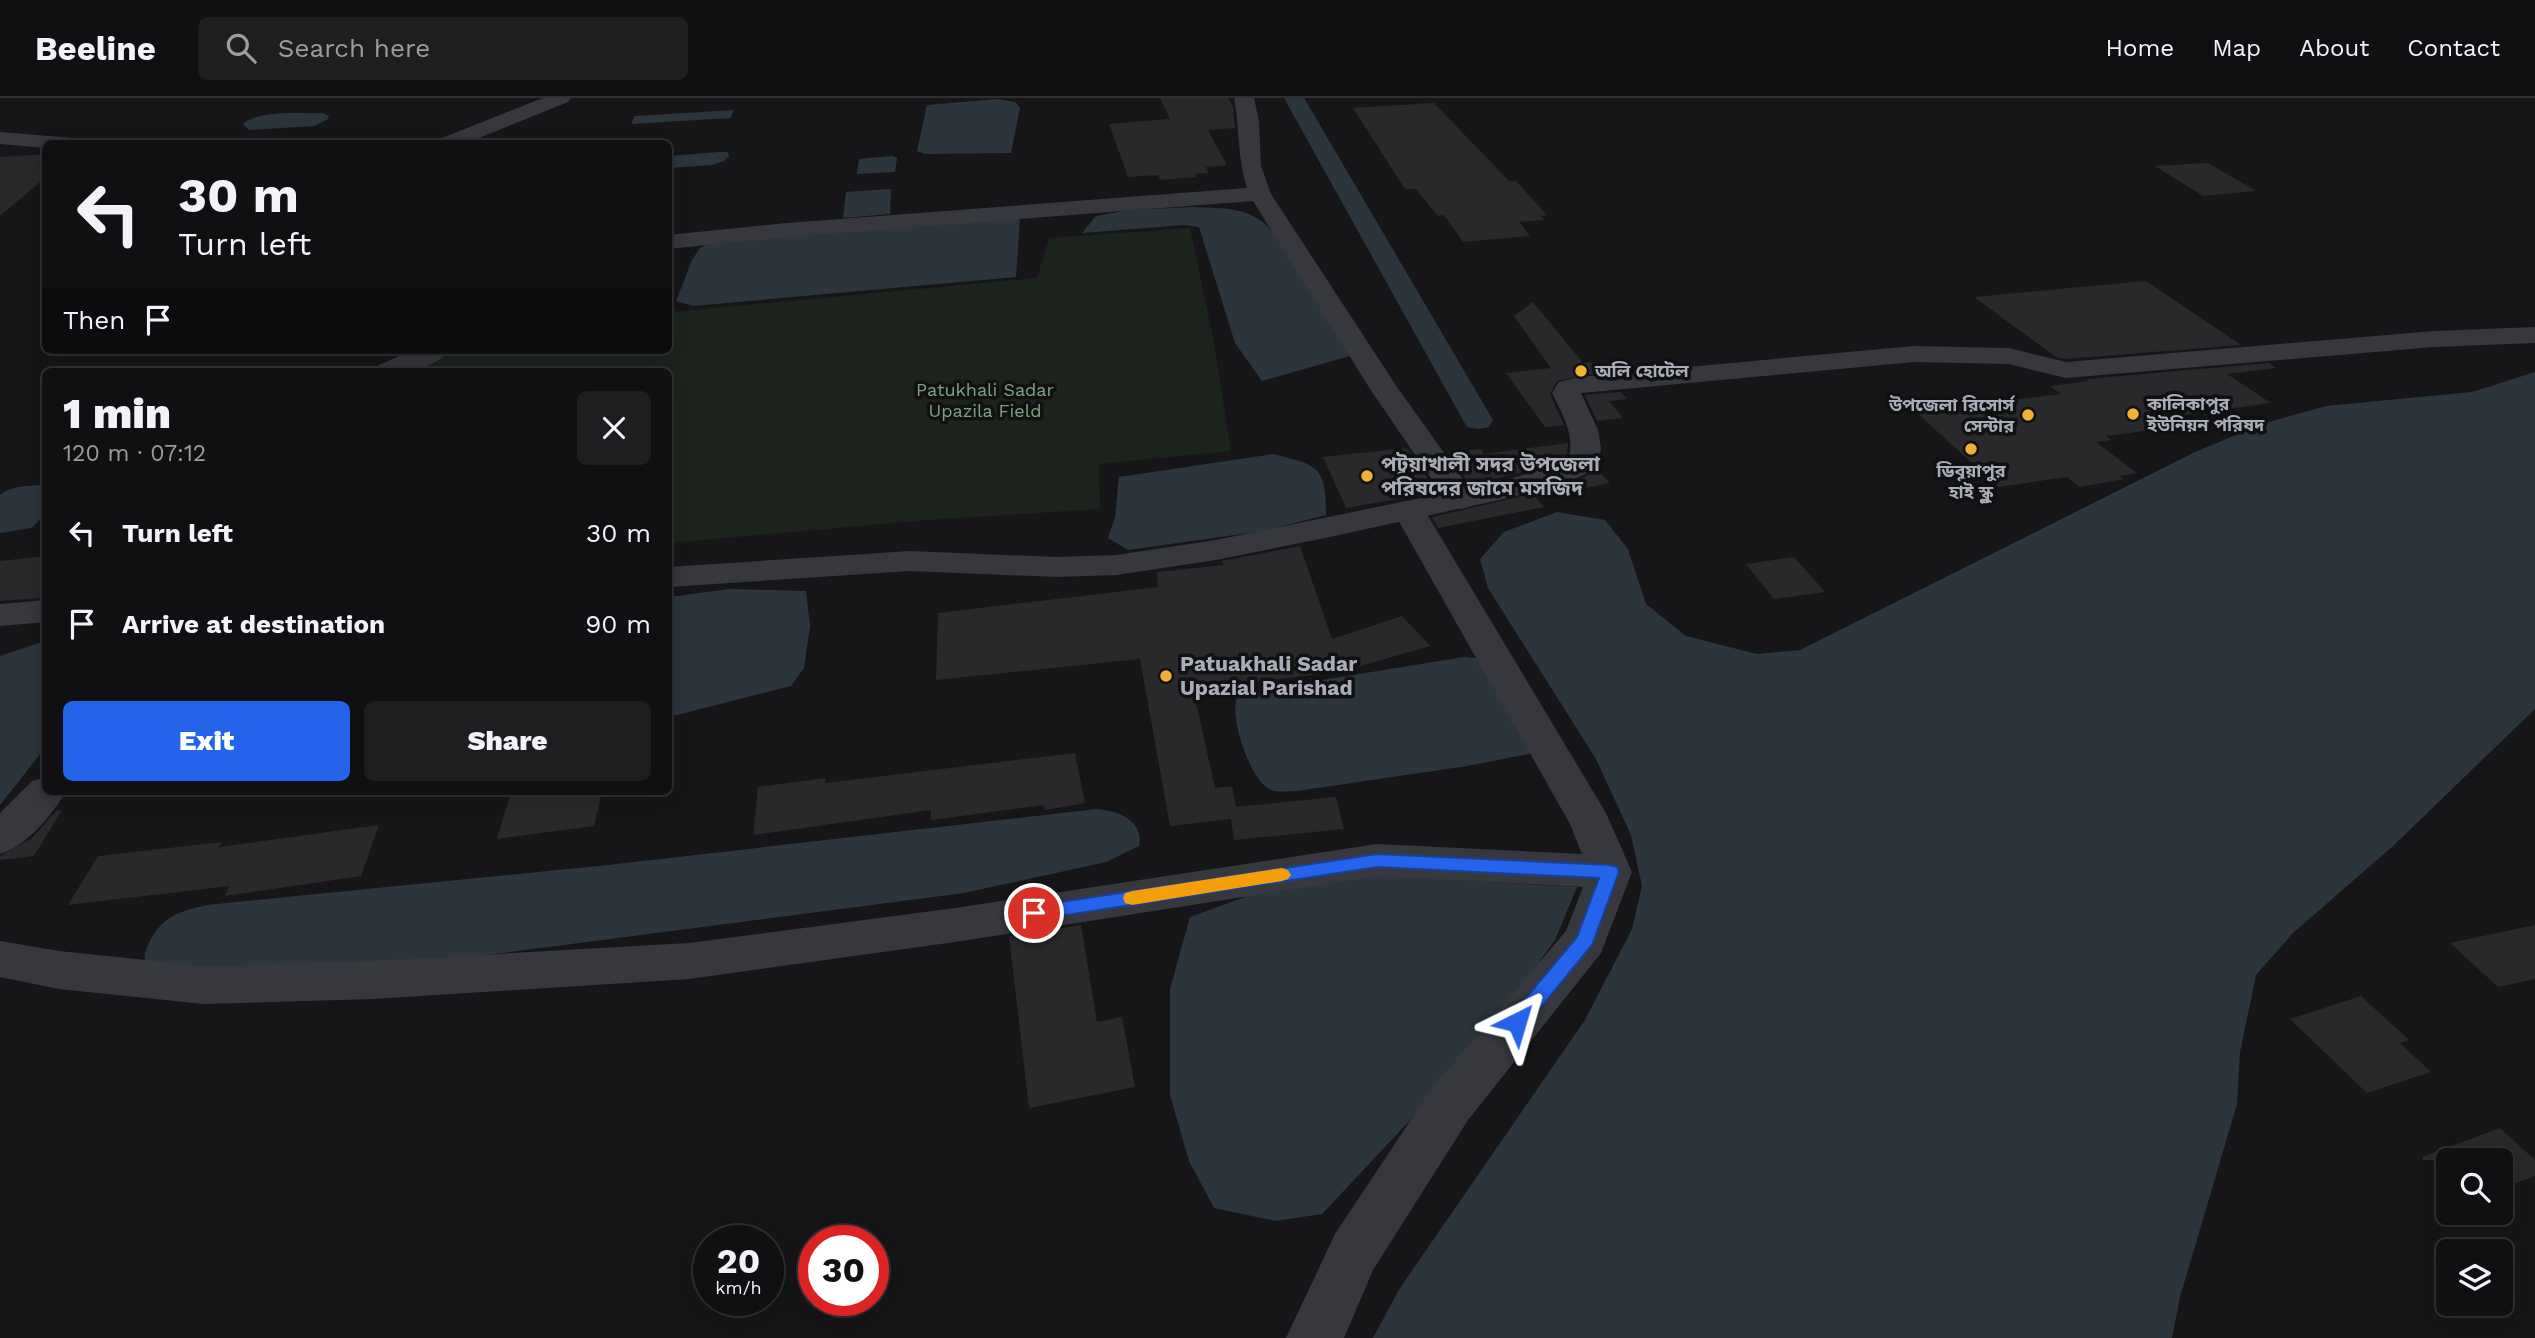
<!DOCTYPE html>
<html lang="en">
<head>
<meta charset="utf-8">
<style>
  :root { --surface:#101012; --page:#1e1e20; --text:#f1f3f6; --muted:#9c9d9f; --line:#303032; --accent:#2563eb }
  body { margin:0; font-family:"Work Sans","Noto Sans Bengali",sans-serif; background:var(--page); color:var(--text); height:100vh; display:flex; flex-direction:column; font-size:26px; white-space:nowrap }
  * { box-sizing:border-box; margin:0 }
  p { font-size:23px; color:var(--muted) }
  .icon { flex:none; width:38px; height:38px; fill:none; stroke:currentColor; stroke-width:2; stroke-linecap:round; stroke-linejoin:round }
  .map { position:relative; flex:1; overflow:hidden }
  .drawer { position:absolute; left:42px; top:270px; width:630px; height:427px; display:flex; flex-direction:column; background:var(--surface); border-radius:10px; box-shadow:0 4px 18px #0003,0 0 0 2px var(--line) }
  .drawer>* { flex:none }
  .top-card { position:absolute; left:42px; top:42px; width:630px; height:214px; border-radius:10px; box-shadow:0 4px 18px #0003,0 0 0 2px var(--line); background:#101012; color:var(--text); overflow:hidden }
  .controls { position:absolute; left:2436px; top:1050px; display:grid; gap:14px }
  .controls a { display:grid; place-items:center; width:77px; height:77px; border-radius:10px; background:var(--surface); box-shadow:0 4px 18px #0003,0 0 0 2px var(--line); font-size:35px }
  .speed { position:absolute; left:693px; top:1127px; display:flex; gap:14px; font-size:35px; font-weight:700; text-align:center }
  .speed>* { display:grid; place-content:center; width:91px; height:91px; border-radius:50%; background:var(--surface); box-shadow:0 4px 18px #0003,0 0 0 2px var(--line); line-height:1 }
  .speed small { font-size:18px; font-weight:400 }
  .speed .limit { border:10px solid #d22; background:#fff; color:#111 }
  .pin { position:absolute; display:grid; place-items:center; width:60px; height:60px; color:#fff; margin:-30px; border:4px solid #fff; border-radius:50%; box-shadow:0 2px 7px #0007 }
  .me { position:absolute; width:77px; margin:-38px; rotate:40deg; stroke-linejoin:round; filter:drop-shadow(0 0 5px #0008) }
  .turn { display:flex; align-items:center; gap:24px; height:147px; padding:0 21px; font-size:32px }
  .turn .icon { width:91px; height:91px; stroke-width:2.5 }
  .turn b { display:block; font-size:49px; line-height:60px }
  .then { display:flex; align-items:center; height:66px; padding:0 21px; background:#0003; gap:14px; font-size:26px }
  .round { display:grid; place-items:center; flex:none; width:74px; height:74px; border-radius:10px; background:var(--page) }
  .overview { display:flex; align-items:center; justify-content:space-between; height:119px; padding:0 21px }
  h1 { font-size:42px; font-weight:800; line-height:52px }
  .cta { display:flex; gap:14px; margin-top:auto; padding:14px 21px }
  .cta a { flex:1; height:80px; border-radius:10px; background:var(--accent); color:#fff; font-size:28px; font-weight:800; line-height:80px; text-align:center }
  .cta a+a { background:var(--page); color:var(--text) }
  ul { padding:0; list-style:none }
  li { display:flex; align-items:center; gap:21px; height:91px; padding:0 21px }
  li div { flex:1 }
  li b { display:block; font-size:26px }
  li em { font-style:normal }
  header { display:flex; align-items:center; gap:42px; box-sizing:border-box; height:98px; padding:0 35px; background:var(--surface); border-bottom:2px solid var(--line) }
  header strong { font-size:33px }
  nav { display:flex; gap:38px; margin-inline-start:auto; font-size:24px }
  .search { width:490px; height:63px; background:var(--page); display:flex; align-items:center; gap:18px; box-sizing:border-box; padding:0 24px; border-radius:10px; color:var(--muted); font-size:26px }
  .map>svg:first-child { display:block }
  .green { fill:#1c231d }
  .water { fill:#2c353c }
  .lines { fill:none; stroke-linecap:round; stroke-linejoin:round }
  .canal { fill:#2c353c; fill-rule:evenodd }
  .building { fill:#29292c }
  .minor { fill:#37383d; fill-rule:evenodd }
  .tertiary { fill:#37383d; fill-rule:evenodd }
  .route { fill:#2563eb; stroke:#184099; stroke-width:2 }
  .slow { fill:#f59e0b }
  .poi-dot { fill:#f2b134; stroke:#111113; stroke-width:2.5 }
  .labels { text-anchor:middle; stroke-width:7; stroke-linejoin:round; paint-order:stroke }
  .far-poi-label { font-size:18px; font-weight:bold; fill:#a8adb8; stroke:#111113; text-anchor:start }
  .far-park-label { font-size:18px; fill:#7fa381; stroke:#111113 }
  .poi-label { font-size:21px; font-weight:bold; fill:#a8adb8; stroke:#111113; text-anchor:start }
</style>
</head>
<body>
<header>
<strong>Beeline</strong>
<div class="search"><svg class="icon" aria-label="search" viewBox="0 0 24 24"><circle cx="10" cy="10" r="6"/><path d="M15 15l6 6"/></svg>Search here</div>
<nav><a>Home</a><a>Map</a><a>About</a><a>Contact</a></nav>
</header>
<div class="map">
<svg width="2535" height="1240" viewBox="0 0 2535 1240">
  <rect width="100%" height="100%" fill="#161618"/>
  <path class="green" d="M 1190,130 L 1213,239 L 1231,353 L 1099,366 L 1100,411 L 927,422 L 669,445 L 668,273 L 406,273 L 447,252 L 668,252 L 669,214 L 1037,180 L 1049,140 Z"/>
  <path class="water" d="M 998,1 L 1015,4 L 1020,10 L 1011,55 L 925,56 L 917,53 L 927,7 Z
    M 734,12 L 730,20 L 631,26 L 635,18 Z
    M 322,15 L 329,18 L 328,21 L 314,28 L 249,32 L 243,26 C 261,11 300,16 322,15 Z
    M 719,54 L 728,54 L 729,58 L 724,63 L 712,67 L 669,70 L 669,58 Z
    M 893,58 L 897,60 L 895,74 L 857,76 L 859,61 Z
    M 891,91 L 890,116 L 843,120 L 846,94 Z
    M 1194,109 C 1213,110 1236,109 1253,118 C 1292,139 1327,218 1350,258 L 1262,283 L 1235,245 L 1199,129 L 1184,127 L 1082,135 L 1096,118 L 1129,112 Z
    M 1020,120 L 1016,179 L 693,208 L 676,203 L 692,162 L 700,150 L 718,142 Z
    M 2535,274 L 2535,611 L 2393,748 L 2293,835 L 2256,877 L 2240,954 L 2237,1006 L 2180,1199 L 2172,1240 L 1373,1240 L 1400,1190 L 1585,922 L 1632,831 L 1642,788 L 1631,737 L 1596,661 L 1488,490 L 1480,461 L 1504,434 L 1557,414 L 1605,422 L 1628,451 L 1646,506 L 1686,538 L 1757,556 L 1800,552 L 2195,354 L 2265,325 L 2326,308 L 2472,294 Z
    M 1273,356 C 1316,367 1327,367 1326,417 L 1263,433 L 1128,452 L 1108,440 L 1115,419 L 1119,379 Z
    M 45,387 L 45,417 L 31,430 L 0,435 L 0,397 C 12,387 30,388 45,387 Z
    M 730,491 L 806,493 L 810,528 L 804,570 L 791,588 L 669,619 L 669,499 Z
    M 45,543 L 45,650 L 0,707 L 0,558 Z
    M 1464,559 L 1476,560 L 1485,565 L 1539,654 L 1467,668 L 1297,693 C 1288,693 1276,695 1269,691 C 1250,681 1229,619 1237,599 L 1249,594 Z
    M 1097,711 C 1118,713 1144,722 1139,748 L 1106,764 L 964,795 L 503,855 L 354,870 L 161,868 L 146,867 C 143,858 145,853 149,845 C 161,819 180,813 207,807 L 608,767 Z
    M 1353,776 L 1577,789 L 1555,842 L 1527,881 L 1430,1001 L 1322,1116 L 1275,1123 L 1214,1110 L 1189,1063 L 1170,997 L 1170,891 L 1190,819 L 1248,798 Z"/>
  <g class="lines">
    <path class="canal" d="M 1284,0 L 1304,0 L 1493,322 L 1489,329 L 1478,331 L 1467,329 L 1463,322 Z"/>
  </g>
  <path class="building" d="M 1160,0 L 1228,0 L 1233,8 L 1235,30 L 1208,32 L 1227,67 L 1206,69 L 1209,75 L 1195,76 L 1196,79 L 1160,82 L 1158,77 L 1128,79 L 1109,26 L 1170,21 Z
    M 1434,5 L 1509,83 L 1516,83 L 1547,117 L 1541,118 L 1545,122 L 1519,124 L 1530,138 L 1463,144 L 1444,117 L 1438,118 L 1416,91 L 1405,91 L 1353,10 Z
    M 46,56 L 46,79 L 0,118 L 0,59 Z
    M 2208,65 L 2256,93 L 2203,98 L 2155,68 Z
    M 2146,183 L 2241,247 L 2066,261 L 2056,259 L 1974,199 Z
    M 1533,204 L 1583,265 L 1596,264 L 1604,274 L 1557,283 L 1550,296 L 1564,327 L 1545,329 L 1506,275 L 1551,270 L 1514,218 Z
    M 2269,265 L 2276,270 L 2227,276 L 2271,305 L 2154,321 L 2167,330 L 2106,338 L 2112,342 L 2096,344 L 2137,375 L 2119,378 L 2124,381 L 2080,389 L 2067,379 L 1998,389 L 1916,314 L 2061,296 L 2050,288 L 2089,283 L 2086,281 Z
    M 1621,294 L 1627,301 L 1609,303 L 1623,320 L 1597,323 L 1585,297 Z
    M 1568,345 L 1567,356 L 1546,368 L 1470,387 L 1448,355 L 1481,351 L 1484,356 Z
    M 1407,350 L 1437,394 L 1346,410 L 1323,359 Z
    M 1595,369 L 1610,385 L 1536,400 L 1544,409 L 1438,430 L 1432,419 L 1570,387 L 1586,378 Z
    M 1300,448 L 1332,541 L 1402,518 L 1430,548 L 1340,574 L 1193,591 L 1215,690 L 1232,688 L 1236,709 L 1336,699 L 1344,731 L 1234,742 L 1231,721 L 1170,728 L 1140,561 L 936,582 L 938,515 L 1158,489 L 1157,474 L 1224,467 L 1222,463 Z
    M 46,458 L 46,495 L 42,500 L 0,503 L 0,463 Z
    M 1794,459 L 1825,494 L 1774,501 L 1746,466 Z
    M 1075,655 L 1085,705 L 1045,712 L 1044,707 L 931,722 L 931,712 L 753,737 L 758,689 L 825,680 L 825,685 Z
    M 511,693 L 602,693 L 594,728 L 497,741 Z
    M 62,712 L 34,758 L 0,762 L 0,758 L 31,741 L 56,713 Z
    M 379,727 L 361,778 L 225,798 L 229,788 L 68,807 L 98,758 L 222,744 L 219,749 Z
    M 1081,827 L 1097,924 L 1122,919 L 1135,989 L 1029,1010 L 1009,838 Z
    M 2535,827 L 2535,881 L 2498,889 L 2450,845 Z
    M 2361,898 L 2409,942 L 2400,945 L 2431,974 L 2367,995 L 2290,921 Z
    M 2500,1030 L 2535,1062 L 2535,1078 L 2501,1091 L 2501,1062 L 2423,1062 L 2422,1059 Z"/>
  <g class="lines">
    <path class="minor" d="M 543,0 L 571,0 L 568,4 L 464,46 L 434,46 L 437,42 Z
      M 1234,0 L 1254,0 L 1259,24 L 1261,68 L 1271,96 L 1397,289 L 1477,401 L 1472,408 L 1461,411 L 1450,408 L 1370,291 L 1253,103 L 787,139 L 668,151 L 668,137 L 787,125 L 1247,90 C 1237,60 1240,31 1234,0 Z
      M 0,34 L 73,40 L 83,46 L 46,46 L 46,50 L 0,46 Z
      M 413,252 L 449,252 C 433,274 399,273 375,273 L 379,267 Z
      M 1409,403 L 1420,406 L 1425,413 L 1606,715 L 1632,774 L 1601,855 L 1468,1022 L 1373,1172 L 1344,1240 L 1286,1240 L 1335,1136 L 1432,990 L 1566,833 L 1583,789 L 1377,778 L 955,844 L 689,881 L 374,901 L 204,906 L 59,891 L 0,879 L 0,843 L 59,853 L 204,868 L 374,863 L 689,845 L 955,810 L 1377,746 L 1582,756 L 1570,726 L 1393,413 L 1398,406 Z
      M 46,679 L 46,693 L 66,693 C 53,716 26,749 0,756 L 0,715 L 32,683 Z"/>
    <path class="tertiary" d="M 2535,229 L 2535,245 L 2434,249 L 2066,280 L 2009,266 L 1914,264 L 1581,295 L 1598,332 L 1601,351 L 1599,360 L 1585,376 L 1569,384 L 1504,401 L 1325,440 L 1216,462 L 1116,477 L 1057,479 L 910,473 L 668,489 L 668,469 L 910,453 L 1057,459 L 1116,457 L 1216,442 L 1499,384 L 1547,370 L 1569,358 C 1575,336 1561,314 1552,295 L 1559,284 L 1580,279 L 1914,248 L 2009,250 L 2066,264 L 2434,233 Z
      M 46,502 L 46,524 L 0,528 L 0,506 Z"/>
  </g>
  <path class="route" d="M 1377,756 L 1610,767 L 1617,769 L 1619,774 L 1592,847 L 1524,930 L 1517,933 L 1510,930 L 1508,924 L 1510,919 L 1577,839 L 1599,780 L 1377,769 L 1034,822 L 1028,820 L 1025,815 L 1028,810 L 1034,808 Z"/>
  <path class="slow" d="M 1282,770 L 1288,772 L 1291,777 L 1288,781 L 1282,783 L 1132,807 L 1125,805 L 1123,800 L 1125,795 L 1132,793 Z"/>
  <g class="poi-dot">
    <circle cx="1581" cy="273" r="7"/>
    <circle cx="2133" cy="316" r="7"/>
    <circle cx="2028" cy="317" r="7"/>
    <circle cx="1971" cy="351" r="7"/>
    <circle cx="1367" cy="378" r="7"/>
    <circle cx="1166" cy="578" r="7"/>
  </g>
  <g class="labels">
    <g class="far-poi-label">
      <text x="1595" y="279">অলি হোটেল</text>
      <text x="2147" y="312">কালিকাপুর<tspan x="2147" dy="21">ইউনিয়ন পরিষদ</tspan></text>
      <text x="2014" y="313" text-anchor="end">উপজেলা রিসোর্স<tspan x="2014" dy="21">সেন্টার</tspan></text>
      <text x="1971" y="379" text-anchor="middle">ডিবুয়াপুর<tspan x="1971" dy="21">হাই স্কুল</tspan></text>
    </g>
    <g class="far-park-label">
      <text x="985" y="298">Patukhali Sadar<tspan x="985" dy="21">Upazila Field</tspan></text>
    </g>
    <g class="poi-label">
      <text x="1381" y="373">পটুয়াখালী সদর উপজেলা<tspan x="1381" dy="24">পরিষদের জামে মসজিদ</tspan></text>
      <text x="1180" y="573">Patuakhali Sadar<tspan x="1180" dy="24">Upazial Parishad</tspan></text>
    </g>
  </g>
</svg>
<div class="controls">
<a><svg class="icon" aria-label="search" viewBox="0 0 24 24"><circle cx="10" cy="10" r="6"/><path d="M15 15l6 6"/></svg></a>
<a><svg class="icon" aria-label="layers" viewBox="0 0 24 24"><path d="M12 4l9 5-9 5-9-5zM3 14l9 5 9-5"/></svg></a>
</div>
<div class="speed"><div>20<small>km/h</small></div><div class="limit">30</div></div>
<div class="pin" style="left:1034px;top:815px;background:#d93025"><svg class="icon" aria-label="arrive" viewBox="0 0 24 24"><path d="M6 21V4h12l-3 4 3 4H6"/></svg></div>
<svg class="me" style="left:1517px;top:924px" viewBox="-20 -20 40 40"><path d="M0-17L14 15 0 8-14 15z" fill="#2563eb" stroke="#fff" stroke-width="4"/></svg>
<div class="top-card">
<div class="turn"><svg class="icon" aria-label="left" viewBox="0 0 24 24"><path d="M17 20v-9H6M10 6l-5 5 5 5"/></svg><div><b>30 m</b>Turn left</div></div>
<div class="then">Then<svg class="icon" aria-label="arrive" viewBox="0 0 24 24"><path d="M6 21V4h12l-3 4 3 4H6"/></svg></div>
</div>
<section class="drawer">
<div class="overview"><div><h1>1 min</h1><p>120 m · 07:12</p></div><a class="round"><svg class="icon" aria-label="close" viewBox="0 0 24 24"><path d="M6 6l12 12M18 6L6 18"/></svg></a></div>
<ul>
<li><svg class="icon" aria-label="left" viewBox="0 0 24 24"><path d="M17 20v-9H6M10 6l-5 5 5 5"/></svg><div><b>Turn left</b></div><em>30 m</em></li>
<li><svg class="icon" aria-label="arrive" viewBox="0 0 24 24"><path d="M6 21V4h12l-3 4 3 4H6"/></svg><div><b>Arrive at destination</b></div><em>90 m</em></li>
</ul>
<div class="cta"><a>Exit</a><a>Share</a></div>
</section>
</div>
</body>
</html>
